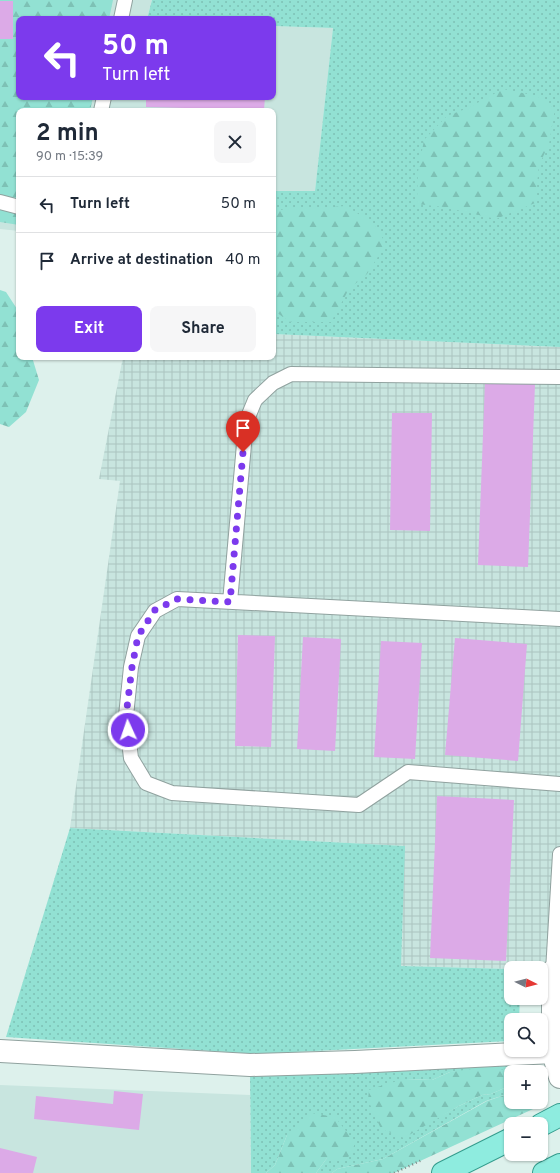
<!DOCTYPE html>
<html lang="en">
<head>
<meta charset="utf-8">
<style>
  :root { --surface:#fff; --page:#f6f6f7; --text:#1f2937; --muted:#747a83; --line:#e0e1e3; --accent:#7c3aed }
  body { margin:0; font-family:Overpass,sans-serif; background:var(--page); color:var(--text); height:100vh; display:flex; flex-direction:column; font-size:15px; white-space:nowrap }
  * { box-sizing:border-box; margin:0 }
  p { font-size:13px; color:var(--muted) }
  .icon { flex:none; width:22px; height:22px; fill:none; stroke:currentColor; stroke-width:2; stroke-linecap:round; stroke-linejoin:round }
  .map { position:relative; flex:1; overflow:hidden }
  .side { position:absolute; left:16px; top:108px; width:260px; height:252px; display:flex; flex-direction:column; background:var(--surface); border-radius:8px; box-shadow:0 1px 3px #0004 }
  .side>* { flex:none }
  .guide { position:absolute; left:16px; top:16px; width:260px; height:84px; border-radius:8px; box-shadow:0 1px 3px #0004; background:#7c3aed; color:#fff; overflow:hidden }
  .needle { width:26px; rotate:96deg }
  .fabs { position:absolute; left:504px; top:961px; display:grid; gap:8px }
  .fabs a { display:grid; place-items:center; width:44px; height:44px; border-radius:8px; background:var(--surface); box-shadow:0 1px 3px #0004; font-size:20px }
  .pin { position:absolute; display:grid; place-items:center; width:34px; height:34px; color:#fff; margin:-41px -17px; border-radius:50% 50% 50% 0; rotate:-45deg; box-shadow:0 0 4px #0007 }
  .pin .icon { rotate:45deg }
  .me { position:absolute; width:44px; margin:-22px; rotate:357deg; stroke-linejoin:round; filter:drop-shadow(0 0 3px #0008) }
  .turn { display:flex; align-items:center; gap:14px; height:84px; padding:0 20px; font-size:18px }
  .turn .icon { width:52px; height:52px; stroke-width:2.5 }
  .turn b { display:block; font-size:28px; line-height:34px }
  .round { display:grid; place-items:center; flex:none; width:42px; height:42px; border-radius:8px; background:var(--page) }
  .overview { display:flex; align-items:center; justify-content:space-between; height:68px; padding:0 20px }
  h1 { font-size:24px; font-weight:700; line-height:30px }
  .button { display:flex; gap:8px; margin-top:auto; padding:8px 20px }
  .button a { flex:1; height:46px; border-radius:8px; background:var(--accent); color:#fff; font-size:16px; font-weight:700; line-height:46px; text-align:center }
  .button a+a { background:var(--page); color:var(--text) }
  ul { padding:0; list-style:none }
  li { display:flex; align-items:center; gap:12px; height:56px; padding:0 20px; border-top:1px solid var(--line) }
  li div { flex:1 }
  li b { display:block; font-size:15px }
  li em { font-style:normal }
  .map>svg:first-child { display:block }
  .built { fill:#c8e5df }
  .industrial { fill:url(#industrial-grid) }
  .grass { fill:url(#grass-dots) }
  .forest { fill:url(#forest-firs) }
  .building { fill:#dcaae7 }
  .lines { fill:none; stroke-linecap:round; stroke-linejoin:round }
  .lane-casing { stroke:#90a29f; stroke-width:16 }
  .street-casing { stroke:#90a29f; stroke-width:24 }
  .primary-casing { stroke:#349c8d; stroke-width:24 }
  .path { stroke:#7c8986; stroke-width:2.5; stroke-dasharray:1 3; stroke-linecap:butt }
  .lane { stroke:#fff; stroke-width:14 }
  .street { stroke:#fff; stroke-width:22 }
  .primary { stroke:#8eecdf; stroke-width:22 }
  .route { stroke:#7c3aed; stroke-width:7; stroke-dasharray:0 12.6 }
</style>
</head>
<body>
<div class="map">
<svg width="560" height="1173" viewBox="0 0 560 1173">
  <defs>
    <pattern id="industrial-grid" width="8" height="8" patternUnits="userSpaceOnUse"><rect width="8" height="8" fill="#c8e5df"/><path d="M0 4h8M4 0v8" fill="none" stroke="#abc4bf"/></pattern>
    <pattern id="grass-dots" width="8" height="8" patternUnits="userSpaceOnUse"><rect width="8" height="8" fill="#92e1d3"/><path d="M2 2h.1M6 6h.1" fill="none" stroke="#7dc1b5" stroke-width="1.8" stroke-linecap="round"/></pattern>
    <pattern id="forest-firs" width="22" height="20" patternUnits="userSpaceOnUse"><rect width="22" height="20" fill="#92e1d3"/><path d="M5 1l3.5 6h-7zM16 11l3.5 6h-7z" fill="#7dc1b5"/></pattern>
  </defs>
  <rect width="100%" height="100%" fill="#ddf1ec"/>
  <path class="built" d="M 0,0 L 152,0 L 147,19 L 19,19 L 19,97 L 273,97 L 273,26 L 333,28 L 315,191 L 273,191 L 273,111 L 19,111 L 19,231 L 0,229 Z
    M 0,1085 L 250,1095 L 251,1173 L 0,1173 Z"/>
  <path class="industrial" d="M 273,334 L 560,347 L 560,971 L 541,971 L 541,968 L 511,968 L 511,969 L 401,966 L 404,846 L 70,828 L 120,481 L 99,479 L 123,357 L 273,357 Z"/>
  <path class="grass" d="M 152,0 L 560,0 L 560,347 L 273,334 L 273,191 L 315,191 L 333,28 L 273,26 L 273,19 L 147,19 Z
    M 70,828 L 405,846 L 401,966 L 511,969 L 511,998 L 520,998 L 519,1020 L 511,1020 L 511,1041 L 256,1054 L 6,1037 Z
    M 505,1063 L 526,1072 L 513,1072 L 510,1070 L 450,1072 L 432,1080 L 406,1079 L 433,1120 L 459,1106 L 482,1095 L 491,1094 L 511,1085 L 511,1093 L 486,1101 L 383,1159 L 337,1169 L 332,1173 L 316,1173 L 327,1158 L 287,1135 L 275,1165 L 266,1173 L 251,1173 L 250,1071 Z"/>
  <path class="forest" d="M 0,0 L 113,0 L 109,19 L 19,19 L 19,97 L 93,97 L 90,111 L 19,111 L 19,225 L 0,222 Z
    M 503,89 L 537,96 L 555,109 L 549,144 L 539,165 L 535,203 L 496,219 L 444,207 L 417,204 L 418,172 L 424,140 L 447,116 L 468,108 Z
    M 346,206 L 374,224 L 386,244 L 367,274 L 349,289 L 331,322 L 290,322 L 273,310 L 273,213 L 284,209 L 306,209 Z
    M 0,290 L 6,292 L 19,312 L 19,357 L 32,357 L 39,380 L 26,412 L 9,427 L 0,424 Z
    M 479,1068 L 510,1070 L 513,1072 L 511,1072 L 511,1085 L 491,1094 L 482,1095 L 459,1106 L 404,1138 L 381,1129 L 368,1100 L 369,1090 L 386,1084 L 406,1079 L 432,1080 L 450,1072 Z
    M 541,1089 L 544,1104 L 394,1173 L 332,1173 L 337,1169 L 383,1159 L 487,1101 L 511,1093 L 511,1102 L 541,1102 Z
    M 311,1113 L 335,1117 L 353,1140 L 355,1150 L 344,1161 L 327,1158 L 316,1173 L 266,1173 L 275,1165 L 287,1135 Z"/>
  <path class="building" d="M 0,1 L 13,1 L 13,39 L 0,39 Z
    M 146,97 L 265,97 L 264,110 L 146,107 Z
    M 485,382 L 535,384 L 528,567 L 478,565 Z
    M 392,413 L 432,413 L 430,531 L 390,530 Z
    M 238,635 L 275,636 L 271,747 L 235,746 Z
    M 303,637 L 341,639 L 335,751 L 297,749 Z
    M 455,638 L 527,644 L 518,761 L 445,755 Z
    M 381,641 L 422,643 L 415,759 L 374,757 Z
    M 437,796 L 514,800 L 506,961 L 430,958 Z
    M 114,1091 L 143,1094 L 139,1130 L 34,1119 L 36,1096 L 113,1104 Z
    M 0,1148 L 37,1157 L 33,1173 L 0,1173 Z"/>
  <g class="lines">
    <g class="lane-casing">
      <path id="lane" d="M 121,19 L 125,0
        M 101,111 L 104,97
        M 0,202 L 19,207
        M 230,602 L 246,422 L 255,400 L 273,383 L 291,374 L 560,377
        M 560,619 L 177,599 L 155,611 L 138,636 L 131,667 L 126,716 L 131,758 L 146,783 L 172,793 L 359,805 L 408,772 L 560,784
        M 553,971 L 560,854"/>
    </g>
    <g class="street-casing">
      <path id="street" d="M 553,971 L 553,1052 L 560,1077
        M 0,1051 L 250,1065 L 355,1062 L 553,1052 L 560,1050"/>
    </g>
    <g class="primary-casing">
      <path id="primary" d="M 541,1125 L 560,1115
        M 443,1173 L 511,1139
        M 544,1173 L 560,1165"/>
    </g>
    <path class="path" d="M 394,1173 L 422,1160"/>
    <use href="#lane" class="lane"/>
    <use href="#street" class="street"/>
    <use href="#primary" class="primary"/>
  </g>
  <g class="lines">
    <path class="route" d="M 128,730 L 126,716 L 132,667 L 138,636 L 155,610 L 177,599 L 230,602 L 243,452"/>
  </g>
</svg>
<div class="fabs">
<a><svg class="needle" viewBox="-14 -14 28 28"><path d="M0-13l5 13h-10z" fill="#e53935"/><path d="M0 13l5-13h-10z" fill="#747a83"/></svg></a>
<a><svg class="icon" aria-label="search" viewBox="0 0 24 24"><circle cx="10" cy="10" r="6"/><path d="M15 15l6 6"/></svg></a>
<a>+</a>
<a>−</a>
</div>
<div class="pin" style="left:243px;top:452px;background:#d93025"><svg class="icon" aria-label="arrive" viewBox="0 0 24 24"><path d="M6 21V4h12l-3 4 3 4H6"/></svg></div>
<svg class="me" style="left:128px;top:730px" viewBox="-20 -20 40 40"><circle r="17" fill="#7c3aed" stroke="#fff" stroke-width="3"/><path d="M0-11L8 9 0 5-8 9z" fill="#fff"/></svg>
<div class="guide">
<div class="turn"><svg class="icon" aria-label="left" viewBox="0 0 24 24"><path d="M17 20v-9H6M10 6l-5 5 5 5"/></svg><div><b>50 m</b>Turn left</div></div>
</div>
<section class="side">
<div class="overview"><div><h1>2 min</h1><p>90 m · 15:39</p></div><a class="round"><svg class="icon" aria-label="close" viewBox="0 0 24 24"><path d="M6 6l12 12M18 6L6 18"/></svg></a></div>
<ul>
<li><svg class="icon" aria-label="left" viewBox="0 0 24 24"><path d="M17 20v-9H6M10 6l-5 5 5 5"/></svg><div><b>Turn left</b></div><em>50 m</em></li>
<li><svg class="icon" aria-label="arrive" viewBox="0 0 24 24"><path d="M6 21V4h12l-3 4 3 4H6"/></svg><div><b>Arrive at destination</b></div><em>40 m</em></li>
</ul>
<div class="button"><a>Exit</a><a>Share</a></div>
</section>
</div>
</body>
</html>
